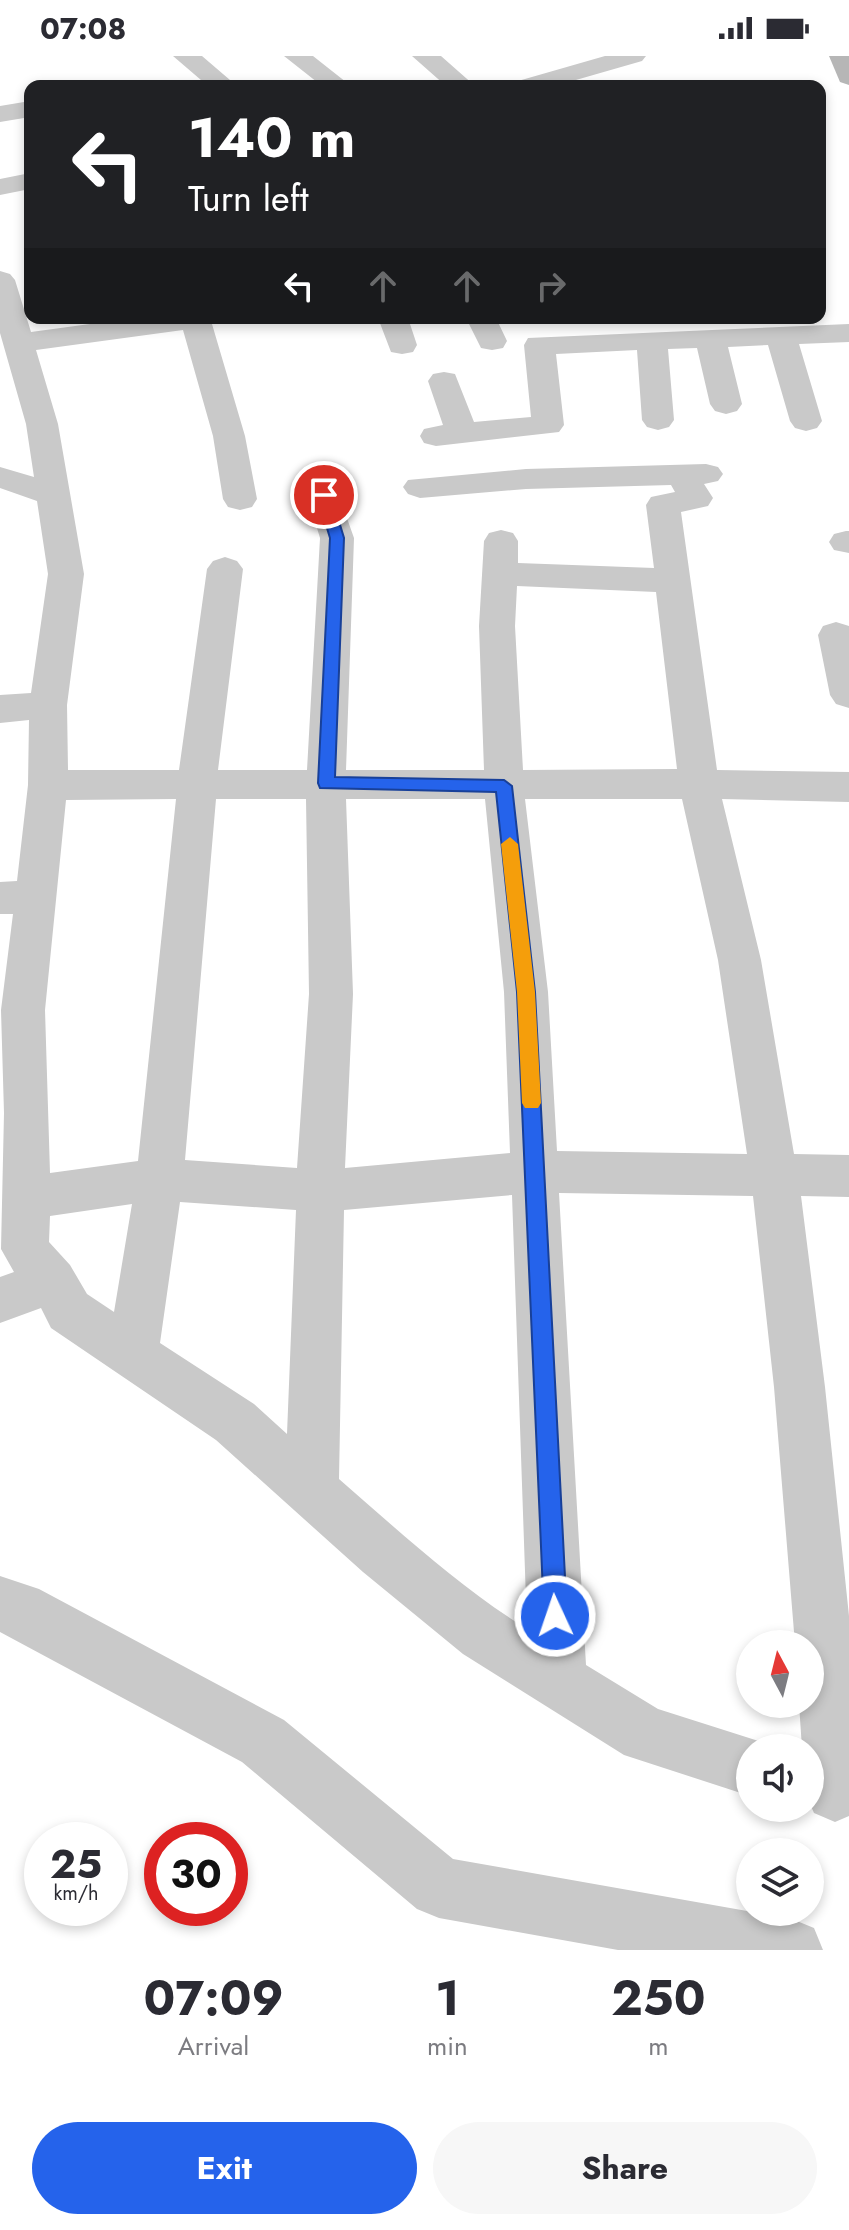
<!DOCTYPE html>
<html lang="en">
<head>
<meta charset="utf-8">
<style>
  :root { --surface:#fff; --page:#f7f7f7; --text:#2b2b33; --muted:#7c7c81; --accent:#2563eb }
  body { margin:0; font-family:Jost,sans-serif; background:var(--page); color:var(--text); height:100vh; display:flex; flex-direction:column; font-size:30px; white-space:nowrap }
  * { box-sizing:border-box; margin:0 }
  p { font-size:26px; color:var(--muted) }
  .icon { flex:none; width:44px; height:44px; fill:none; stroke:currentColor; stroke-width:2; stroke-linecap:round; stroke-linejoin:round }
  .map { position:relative; height:1894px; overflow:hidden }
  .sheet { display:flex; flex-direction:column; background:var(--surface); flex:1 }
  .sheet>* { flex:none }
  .banner { position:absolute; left:24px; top:24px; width:802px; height:244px; border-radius:16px; box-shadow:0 4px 12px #0003; background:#202124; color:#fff; overflow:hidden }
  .needle { width:52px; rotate:353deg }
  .tools { position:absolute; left:736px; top:1574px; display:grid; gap:16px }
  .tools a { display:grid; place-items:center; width:88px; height:88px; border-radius:50%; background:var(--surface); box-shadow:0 4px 12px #0003; font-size:40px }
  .speed { position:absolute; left:24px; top:1766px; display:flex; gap:16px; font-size:40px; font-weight:700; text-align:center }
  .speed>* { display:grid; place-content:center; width:104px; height:104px; border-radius:50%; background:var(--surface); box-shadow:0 4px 12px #0003; line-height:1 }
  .speed small { font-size:20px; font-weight:400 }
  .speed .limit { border:12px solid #d22; background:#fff; color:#111 }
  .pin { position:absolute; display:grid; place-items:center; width:68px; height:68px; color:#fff; margin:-34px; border:4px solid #fff; border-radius:50%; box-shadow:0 2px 8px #0007 }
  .me { position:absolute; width:88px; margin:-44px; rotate:357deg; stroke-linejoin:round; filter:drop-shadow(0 0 6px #0008) }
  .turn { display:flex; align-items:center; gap:28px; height:168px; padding:0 32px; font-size:36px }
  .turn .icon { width:104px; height:104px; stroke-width:2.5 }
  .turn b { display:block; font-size:56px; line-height:68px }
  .lanes { display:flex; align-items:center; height:76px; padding:0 32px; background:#0003; justify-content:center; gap:40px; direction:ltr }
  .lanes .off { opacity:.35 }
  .eta { display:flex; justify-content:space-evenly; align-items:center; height:136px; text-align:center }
  .eta b { font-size:48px; font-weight:700; line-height:56px }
  .action { display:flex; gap:16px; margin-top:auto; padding:16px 32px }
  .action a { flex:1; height:92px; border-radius:48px; background:var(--accent); color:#fff; font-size:32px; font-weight:700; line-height:92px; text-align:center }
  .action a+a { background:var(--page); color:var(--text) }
  .status { display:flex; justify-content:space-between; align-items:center; height:56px; padding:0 40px; background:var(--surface); direction:ltr }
  .status svg { height:22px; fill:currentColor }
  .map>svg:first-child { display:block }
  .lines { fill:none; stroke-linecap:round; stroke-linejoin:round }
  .street { fill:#c9c9c9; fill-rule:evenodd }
  .secondary { fill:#b6b6b6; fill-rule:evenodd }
  .route { fill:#2563eb; stroke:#184099; stroke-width:2 }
  .slow { fill:#f59e0b }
</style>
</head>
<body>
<div class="status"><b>07:08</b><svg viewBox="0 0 49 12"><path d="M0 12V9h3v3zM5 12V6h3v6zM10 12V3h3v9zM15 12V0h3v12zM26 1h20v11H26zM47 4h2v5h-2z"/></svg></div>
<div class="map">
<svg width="849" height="1894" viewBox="0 0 849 1894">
  <rect width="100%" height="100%" fill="#fff"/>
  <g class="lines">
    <path class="street" d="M 173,0 L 202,0 L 237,30 L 208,30 Z
      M 284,0 L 313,0 L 351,30 L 322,30 Z
      M 412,0 L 441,0 L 475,30 L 446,30 Z
      M 605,0 L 646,0 L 642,5 L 555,30 L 514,30 L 518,25 Z
      M 30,45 L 30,61 L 0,66 L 0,50 Z
      M 30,117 L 30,133 L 0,139 L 0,123 Z
      M 0,215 L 10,218 L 15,224 L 31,276 L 134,262 L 216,262 L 212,268 L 245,380 L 257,443 L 252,451 L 240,454 L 228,451 L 223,443 L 213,380 L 183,274 L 36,294 L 58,368 L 84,518 L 67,649 L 68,714 L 179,714 L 207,513 L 213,505 L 225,501 L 237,505 L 243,513 L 218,714 L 307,714 L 320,482 L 307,439 L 312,431 L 324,428 L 336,431 L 354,482 L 346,714 L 484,714 L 479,570 L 484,485 L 489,477 L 501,474 L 513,477 L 518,485 L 518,507 L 654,512 L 646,449 L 651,441 L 675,436 L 671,429 L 526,433 L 420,442 L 408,438 L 403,431 L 408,424 L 526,413 L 706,408 L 718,411 L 723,418 L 718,425 L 704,428 L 713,442 L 708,450 L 681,456 L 717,714 L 849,716 L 849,746 L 722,743 L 761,904 L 794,1098 L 849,1099 L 849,1141 L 801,1140 L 825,1331 L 849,1560 L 849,1760 L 835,1766 L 814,1757 L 810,1748 L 810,1692 L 802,1692 L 799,1648 L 810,1648 L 810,1588 L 795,1588 L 774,1331 L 753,1140 L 559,1137 L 586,1609 L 658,1653 L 771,1689 L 772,1692 L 750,1692 L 750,1740 L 624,1699 L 463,1598 L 363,1516 L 216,1384 L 51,1272 L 41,1252 L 0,1267 L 0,1221 L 14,1216 L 1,1193 L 4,1057 L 1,954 L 13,858 L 0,858 L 0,826 L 17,825 L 28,729 L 29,664 L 0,667 L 0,639 L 31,637 L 48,518 L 37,445 L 0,432 L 0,411 L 34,421 L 26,368 L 0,277 ZM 517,530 L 656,536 L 677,713 L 523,714 L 515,570 ZM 176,743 L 138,1105 L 50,1117 L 45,954 L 66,744 ZM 216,743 L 306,743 L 309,938 L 297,1112 L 185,1104 ZM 346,743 L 485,743 L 504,936 L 510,1097 L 345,1112 L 353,938 ZM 525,743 L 682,743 L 718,904 L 747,1098 L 557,1095 L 548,936 ZM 512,1139 L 527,1573 C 459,1531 399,1475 339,1423 L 344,1154 ZM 180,1146 L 296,1154 L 287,1378 L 254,1348 L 160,1287 ZM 132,1148 L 114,1256 L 87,1238 L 70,1209 L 49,1186 L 50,1160 Z
      M 378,262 L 408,262 L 417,289 L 413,296 L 402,298 L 391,296 Z
      M 466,262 L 496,262 L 507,285 L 503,292 L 492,294 L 481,292 Z
      M 849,268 L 849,286 L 799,288 L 822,365 L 817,372 L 806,375 L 795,372 L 790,365 L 768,289 L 728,291 L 742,348 L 737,355 L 726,358 L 715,355 L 710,348 L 697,292 L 668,293 L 674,364 L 669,371 L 658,374 L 647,371 L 642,364 L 637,294 L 556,298 L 564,369 L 559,376 L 436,390 L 424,387 L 420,380 L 424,373 L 443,369 L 428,325 L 433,318 L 444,316 L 455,318 L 474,366 L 531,361 L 524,289 L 528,282 Z
      M 846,475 L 849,475 L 849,497 L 834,494 L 829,486 L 834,478 Z
      M 836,566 L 849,570 L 849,652 L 836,648 L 830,639 L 818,579 L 823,570 Z
      M 0,1520 L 39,1533 L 284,1664 L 453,1803 L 792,1863 L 814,1872 L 823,1894 L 618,1894 L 439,1862 L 417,1853 L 242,1706 L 0,1576 Z"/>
    <path class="secondary" d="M 829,0 L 849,0 L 849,29 L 840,26 Z"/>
  </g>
  <path class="route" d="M 324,435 L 331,439 L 344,482 L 335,721 L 504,724 L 512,730 L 535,936 L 567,1560 L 563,1568 L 555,1572 L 547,1568 L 544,1560 L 517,936 L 496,736 L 320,732 L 318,727 L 330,482 L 317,439 Z"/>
  <path class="slow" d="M 510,781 L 518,788 L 535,936 L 541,1047 L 538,1052 L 525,1052 L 522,1047 L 517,936 L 501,788 Z"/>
</svg>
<div class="tools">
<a><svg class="needle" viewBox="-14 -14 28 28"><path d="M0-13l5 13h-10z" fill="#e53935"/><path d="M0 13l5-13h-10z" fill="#7c7c81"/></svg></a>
<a><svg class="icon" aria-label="sound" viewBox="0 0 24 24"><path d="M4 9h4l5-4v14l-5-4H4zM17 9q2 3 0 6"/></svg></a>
<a><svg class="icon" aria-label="layers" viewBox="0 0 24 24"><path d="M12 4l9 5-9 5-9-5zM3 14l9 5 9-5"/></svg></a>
</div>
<div class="speed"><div>25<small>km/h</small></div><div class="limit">30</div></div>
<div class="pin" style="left:324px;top:439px;background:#d93025"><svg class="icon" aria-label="arrive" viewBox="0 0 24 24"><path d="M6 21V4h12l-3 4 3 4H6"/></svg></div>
<svg class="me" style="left:555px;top:1560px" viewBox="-20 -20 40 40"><circle r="17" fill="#2563eb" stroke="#fff" stroke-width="3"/><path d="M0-11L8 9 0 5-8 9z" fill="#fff"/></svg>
<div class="banner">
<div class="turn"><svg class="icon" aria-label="left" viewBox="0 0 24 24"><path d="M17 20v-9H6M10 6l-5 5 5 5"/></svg><div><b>140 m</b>Turn left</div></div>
<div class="lanes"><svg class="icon" aria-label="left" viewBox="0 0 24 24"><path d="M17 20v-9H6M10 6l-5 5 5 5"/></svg><svg class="icon off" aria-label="ahead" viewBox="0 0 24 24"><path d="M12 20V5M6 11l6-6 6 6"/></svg><svg class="icon off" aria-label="ahead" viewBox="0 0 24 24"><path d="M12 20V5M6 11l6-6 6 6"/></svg><svg class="icon off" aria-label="right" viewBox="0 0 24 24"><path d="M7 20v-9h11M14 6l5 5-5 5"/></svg></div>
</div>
</div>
<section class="sheet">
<div class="eta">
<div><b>07:09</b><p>Arrival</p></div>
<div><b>1</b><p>min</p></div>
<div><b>250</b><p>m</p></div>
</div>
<div class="action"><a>Exit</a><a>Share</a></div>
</section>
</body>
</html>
